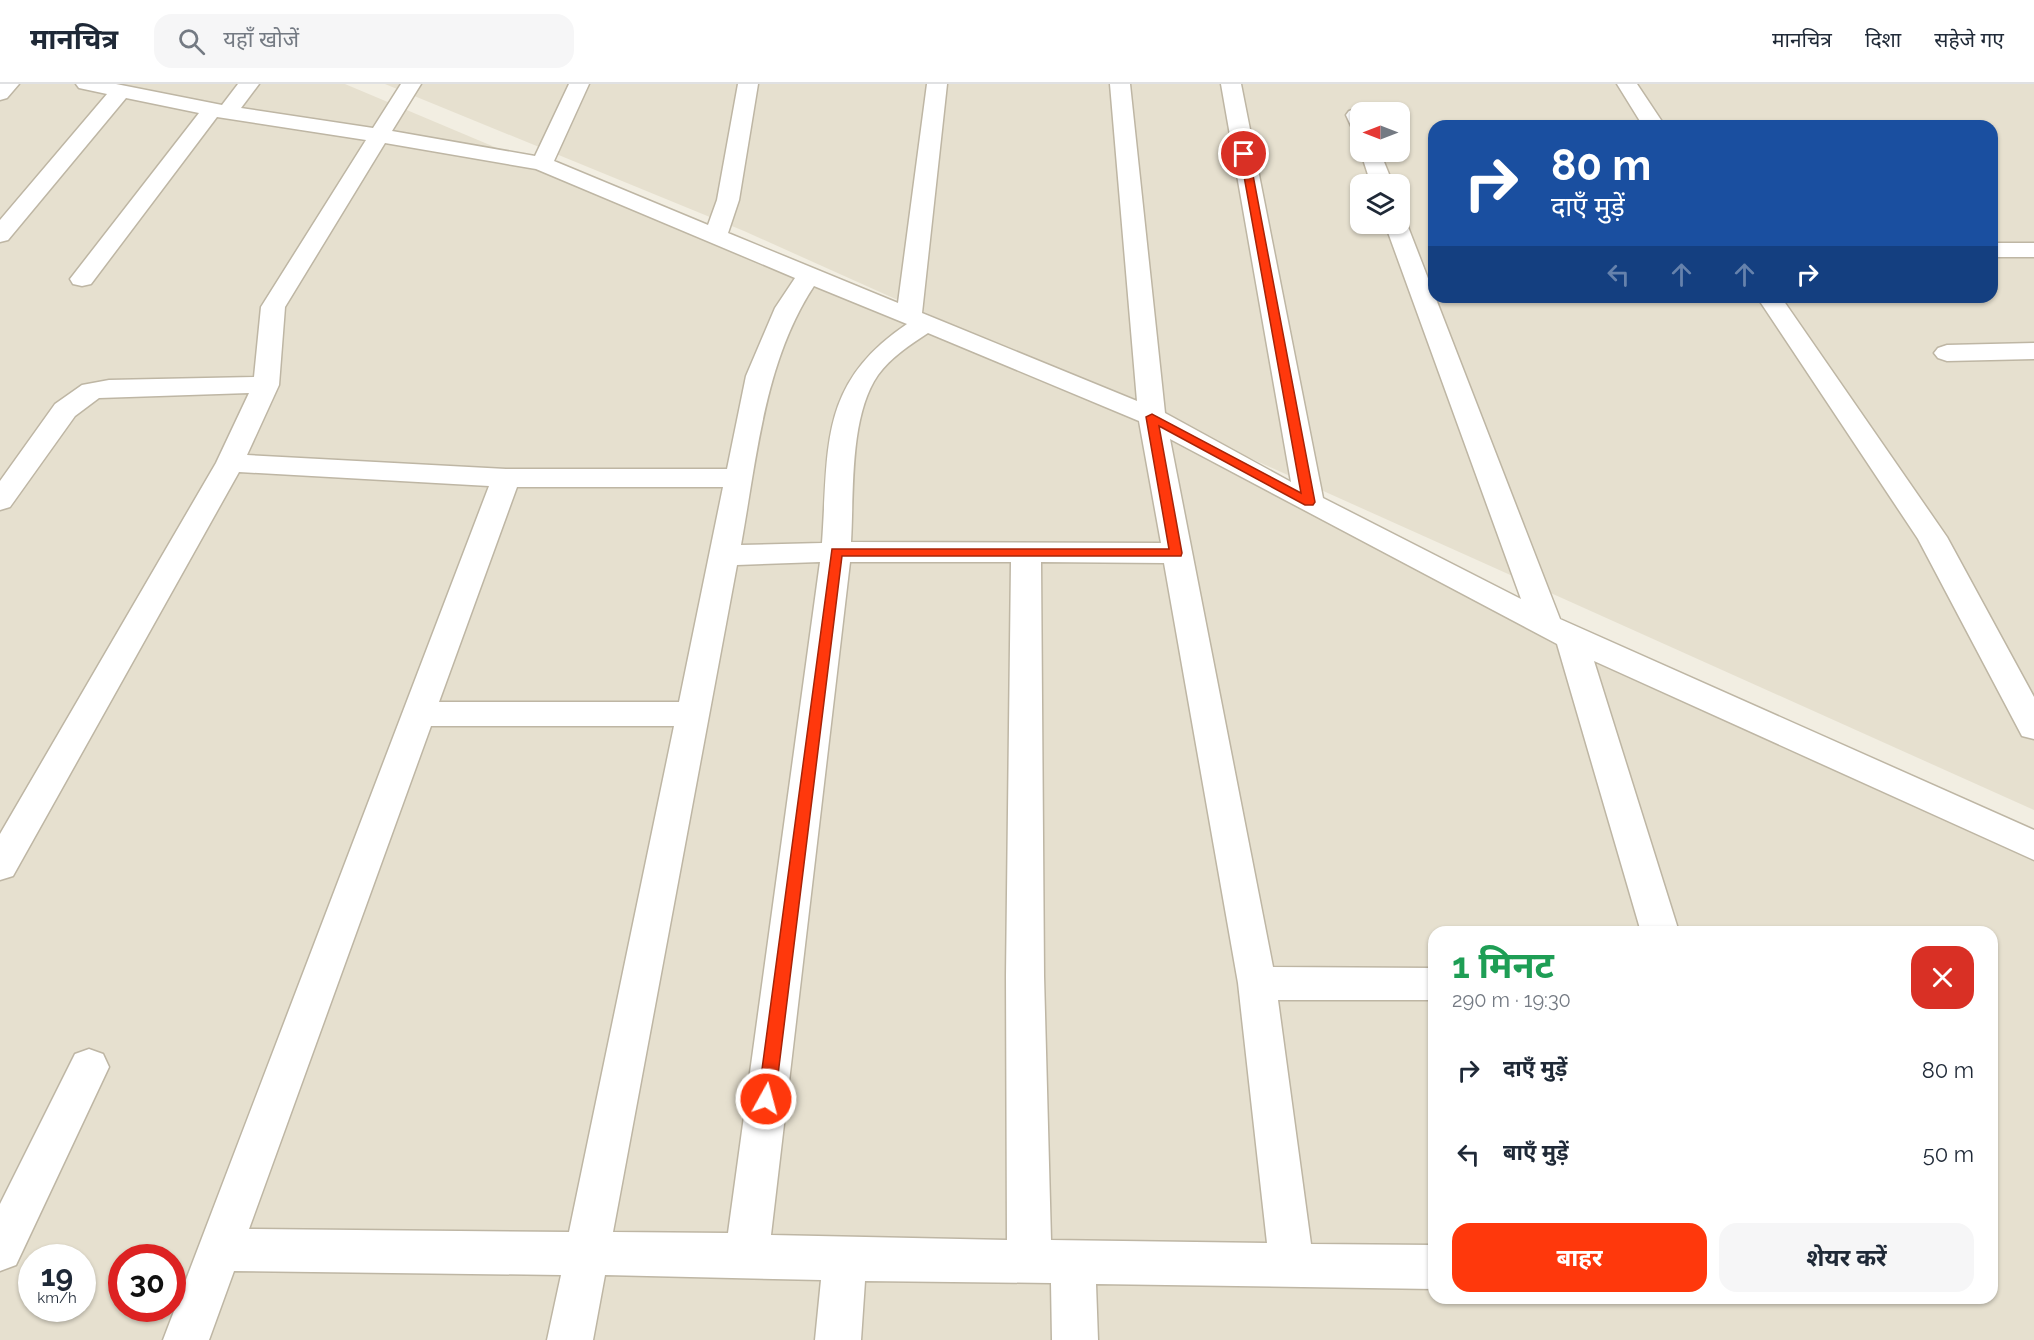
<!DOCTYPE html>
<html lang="hi">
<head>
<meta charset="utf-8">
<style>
  :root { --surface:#fff; --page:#f6f6f7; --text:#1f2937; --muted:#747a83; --line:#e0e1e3; --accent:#ff380c }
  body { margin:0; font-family:Raleway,"Noto Sans Devanagari",sans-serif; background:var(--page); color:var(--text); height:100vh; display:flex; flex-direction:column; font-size:22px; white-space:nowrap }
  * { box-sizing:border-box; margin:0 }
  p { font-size:20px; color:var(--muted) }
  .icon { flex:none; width:33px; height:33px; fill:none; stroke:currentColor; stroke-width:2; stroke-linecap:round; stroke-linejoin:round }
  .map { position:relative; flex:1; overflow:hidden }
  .details { position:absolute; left:1428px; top:842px; width:570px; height:378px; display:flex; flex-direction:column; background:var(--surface); border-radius:18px; box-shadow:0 2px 4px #0004 }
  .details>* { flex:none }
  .banner { position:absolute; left:1428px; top:36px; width:570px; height:183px; border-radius:18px; box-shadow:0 2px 4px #0004; background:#1a4fa0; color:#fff; overflow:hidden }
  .needle { width:39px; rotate:270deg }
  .buttons { position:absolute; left:1350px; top:18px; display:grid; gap:12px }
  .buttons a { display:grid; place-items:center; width:60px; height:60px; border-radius:12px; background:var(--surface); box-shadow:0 2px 4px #0004; font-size:30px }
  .speed { position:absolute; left:18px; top:1160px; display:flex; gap:12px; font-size:30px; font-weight:700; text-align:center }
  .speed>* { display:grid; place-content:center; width:78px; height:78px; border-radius:50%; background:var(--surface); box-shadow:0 2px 4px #0004; line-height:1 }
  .speed small { font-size:15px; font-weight:400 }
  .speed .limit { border:9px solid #d22; background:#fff; color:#111 }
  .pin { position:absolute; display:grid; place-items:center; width:51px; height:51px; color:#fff; margin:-26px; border:3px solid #fff; border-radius:50%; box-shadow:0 2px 6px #0007 }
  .me { position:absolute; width:66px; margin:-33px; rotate:7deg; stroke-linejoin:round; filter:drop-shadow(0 0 4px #0008) }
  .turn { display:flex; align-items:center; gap:21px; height:126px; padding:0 24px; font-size:27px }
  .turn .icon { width:78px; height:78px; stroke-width:2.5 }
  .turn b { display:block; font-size:42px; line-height:51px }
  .lanes { display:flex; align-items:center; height:57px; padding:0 24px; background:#0003; justify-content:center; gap:30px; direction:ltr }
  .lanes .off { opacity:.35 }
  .round { display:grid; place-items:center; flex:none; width:63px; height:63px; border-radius:18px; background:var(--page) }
  .headline { display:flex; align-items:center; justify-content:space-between; height:102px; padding:0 24px }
  h1 { font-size:36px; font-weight:700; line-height:45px; color:#1e9e55 }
  .primary-button { display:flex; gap:12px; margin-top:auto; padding:12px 24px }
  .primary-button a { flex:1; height:69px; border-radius:18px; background:var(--accent); color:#fff; font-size:24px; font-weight:700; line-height:69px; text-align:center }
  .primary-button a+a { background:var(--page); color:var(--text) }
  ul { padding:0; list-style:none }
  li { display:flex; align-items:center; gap:18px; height:84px; padding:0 24px }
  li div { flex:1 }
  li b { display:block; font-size:22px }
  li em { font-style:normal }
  header { display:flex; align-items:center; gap:36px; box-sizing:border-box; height:84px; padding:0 30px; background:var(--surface); border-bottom:2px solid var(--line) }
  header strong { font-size:28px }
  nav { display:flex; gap:33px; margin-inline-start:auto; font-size:21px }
  .search { width:420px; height:54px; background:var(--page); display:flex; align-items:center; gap:15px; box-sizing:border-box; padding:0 21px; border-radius:18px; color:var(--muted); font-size:22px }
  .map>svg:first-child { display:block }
  .residential { fill:#e6e0cf; fill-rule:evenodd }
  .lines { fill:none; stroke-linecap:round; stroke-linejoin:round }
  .minor-casing { stroke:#beb6a4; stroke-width:3 }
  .minor { fill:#fff; fill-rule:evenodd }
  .route { fill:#ff380c; stroke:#a62408; stroke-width:1.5 }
</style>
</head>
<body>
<header>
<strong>मानचित्र</strong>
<div class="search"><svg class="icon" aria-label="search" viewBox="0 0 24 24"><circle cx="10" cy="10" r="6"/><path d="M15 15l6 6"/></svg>यहाँ खोजें</div>
<nav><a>मानचित्र</a><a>दिशा</a><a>सहेजे गए</a></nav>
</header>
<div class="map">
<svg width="2034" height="1256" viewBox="0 0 2034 1256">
  <rect width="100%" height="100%" fill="#f2eee2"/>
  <path class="residential" d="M 0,0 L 345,0 L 1222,370 L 2034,771 L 2034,1256 L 0,1256 ZM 1434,848 L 1992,848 L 1992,1214 L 1434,1214 ZM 32,1173 L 82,1173 L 82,1224 L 32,1224 ZM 122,1173 L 172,1173 L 172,1224 L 122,1224 Z
    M 385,0 L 2034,0 L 2034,726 L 744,147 ZM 1360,28 L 1400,28 L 1400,68 L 1360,68 ZM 1434,42 L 1992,42 L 1992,213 L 1434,213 ZM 1360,100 L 1400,100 L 1400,140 L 1360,140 Z"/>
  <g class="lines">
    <g class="minor-casing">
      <path id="minor" d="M 0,0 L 19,0 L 7,14 L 0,16 Z
        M 76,0 L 116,0 L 222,21 L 238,0 L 259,0 L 241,24 L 373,44 L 401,0 L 421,0 L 392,47 L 535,72 L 569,0 L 589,0 L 554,77 L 708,141 L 717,116 L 738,0 L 758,0 L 739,116 L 728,149 L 898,219 L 927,0 L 947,0 L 922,229 L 1137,317 L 1110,0 L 1130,0 L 1165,329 L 1291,398 L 1221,0 L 1241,0 L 1323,414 L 1521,515 L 1385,140 L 1400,140 L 1400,134 L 1405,135 L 1560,535 L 2034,746 L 2034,776 L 1594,577 L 1679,848 L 1641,848 L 1557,560 L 1170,355 L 1273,883 L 1434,884 L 1434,916 L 1278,916 L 1311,1160 L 1434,1161 L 1434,1205 L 1096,1200 L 1098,1256 L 1052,1256 L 1051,1199 L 865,1197 L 861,1256 L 815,1256 L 821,1196 L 605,1191 L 593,1256 L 547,1256 L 561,1191 L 234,1187 L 209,1256 L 163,1256 L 489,402 L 239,388 L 13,792 L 0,796 L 0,750 L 216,379 L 249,309 L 99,314 L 75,332 L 10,423 L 0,426 L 0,397 L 55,320 L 82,301 L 109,296 L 254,293 L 261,223 L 366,56 L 217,33 L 91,200 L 82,202 L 73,200 L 70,195 L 199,29 L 126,14 L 8,156 L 0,158 L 0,136 L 107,10 L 79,4 ZM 385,59 L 536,85 L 795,194 L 775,224 L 746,292 L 727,385 L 506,385 L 247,371 L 279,301 L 285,223 ZM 814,202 L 907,240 C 818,300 829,363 822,459 L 741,461 C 757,373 764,278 814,202 ZM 928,249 L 1139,337 L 1161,459 L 851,458 C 854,409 849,333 878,291 C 891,273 910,261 928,249 ZM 517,403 L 723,403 L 679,618 L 439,618 ZM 820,478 L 728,1149 L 613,1148 L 737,481 ZM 850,478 L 1011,478 L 1006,892 L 1007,1156 L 771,1151 ZM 1041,478 L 1164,479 L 1238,899 L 1267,1159 L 1051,1156 L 1044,892 ZM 431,642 L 674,642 L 569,1148 L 249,1145 Z
        M 1617,0 L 1637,0 L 1665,42 L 1643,42 Z
        M 1356,25 L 1365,28 L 1360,28 L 1360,48 L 1353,46 L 1346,31 L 1349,27 Z
        M 1360,66 L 1380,68 L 1393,100 L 1371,100 Z
        M 1992,159 L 2034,159 L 2034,173 L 1992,173 Z
        M 1757,213 L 1781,213 L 1947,453 L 2034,613 L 2034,655 L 2022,652 L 1918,455 Z
        M 2034,259 L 2034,275 L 1947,277 L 1938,274 L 1934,269 L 1938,264 L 1947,261 Z
        M 89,965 L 103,970 L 109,983 L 16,1181 L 0,1187 L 0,1120 L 75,970 Z"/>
    </g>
    <use href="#minor" class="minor"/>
  </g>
  <path class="route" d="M 1244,67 L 1249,70 L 1315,418 L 1313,421 L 1305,421 L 1159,342 L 1182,469 L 1181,472 L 842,472 L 775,1015 L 772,1021 L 766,1023 L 761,1021 L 758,1015 L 832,465 L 1169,465 L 1146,333 L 1152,330 L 1301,409 L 1240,70 Z"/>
</svg>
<div class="buttons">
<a><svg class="needle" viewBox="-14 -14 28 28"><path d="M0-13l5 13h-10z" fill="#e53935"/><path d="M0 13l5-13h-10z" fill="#747a83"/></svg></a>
<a><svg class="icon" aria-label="layers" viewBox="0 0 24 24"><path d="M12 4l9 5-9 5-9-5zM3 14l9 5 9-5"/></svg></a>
</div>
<div class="speed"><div>19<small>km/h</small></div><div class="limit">30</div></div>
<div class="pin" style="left:1244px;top:70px;background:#d93025"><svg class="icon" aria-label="arrive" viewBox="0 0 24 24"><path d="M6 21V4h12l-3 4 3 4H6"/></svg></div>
<svg class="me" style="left:766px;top:1015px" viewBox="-20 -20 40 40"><circle r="17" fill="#ff380c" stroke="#fff" stroke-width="3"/><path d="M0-11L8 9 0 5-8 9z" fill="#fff"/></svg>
<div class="banner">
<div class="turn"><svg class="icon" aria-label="right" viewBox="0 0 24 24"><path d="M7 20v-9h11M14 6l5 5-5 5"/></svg><div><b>80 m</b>दाएँ मुड़ें</div></div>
<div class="lanes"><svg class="icon off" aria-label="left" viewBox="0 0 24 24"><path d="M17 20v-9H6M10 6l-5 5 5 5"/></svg><svg class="icon off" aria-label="ahead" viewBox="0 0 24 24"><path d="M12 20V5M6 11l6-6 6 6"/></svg><svg class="icon off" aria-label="ahead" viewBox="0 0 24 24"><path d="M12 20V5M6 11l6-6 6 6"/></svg><svg class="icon" aria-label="right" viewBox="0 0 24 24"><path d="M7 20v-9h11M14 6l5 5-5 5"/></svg></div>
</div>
<section class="details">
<div class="headline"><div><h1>1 मिनट</h1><p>290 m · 19:30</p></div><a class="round" style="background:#d93025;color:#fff"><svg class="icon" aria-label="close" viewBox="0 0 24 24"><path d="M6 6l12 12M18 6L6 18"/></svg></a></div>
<ul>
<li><svg class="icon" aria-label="right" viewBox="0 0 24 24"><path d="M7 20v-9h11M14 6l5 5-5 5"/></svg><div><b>दाएँ मुड़ें</b></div><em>80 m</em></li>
<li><svg class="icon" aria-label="left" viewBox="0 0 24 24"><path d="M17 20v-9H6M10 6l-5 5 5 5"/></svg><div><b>बाएँ मुड़ें</b></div><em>50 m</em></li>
</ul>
<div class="primary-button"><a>बाहर</a><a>शेयर करें</a></div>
</section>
</div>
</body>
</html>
